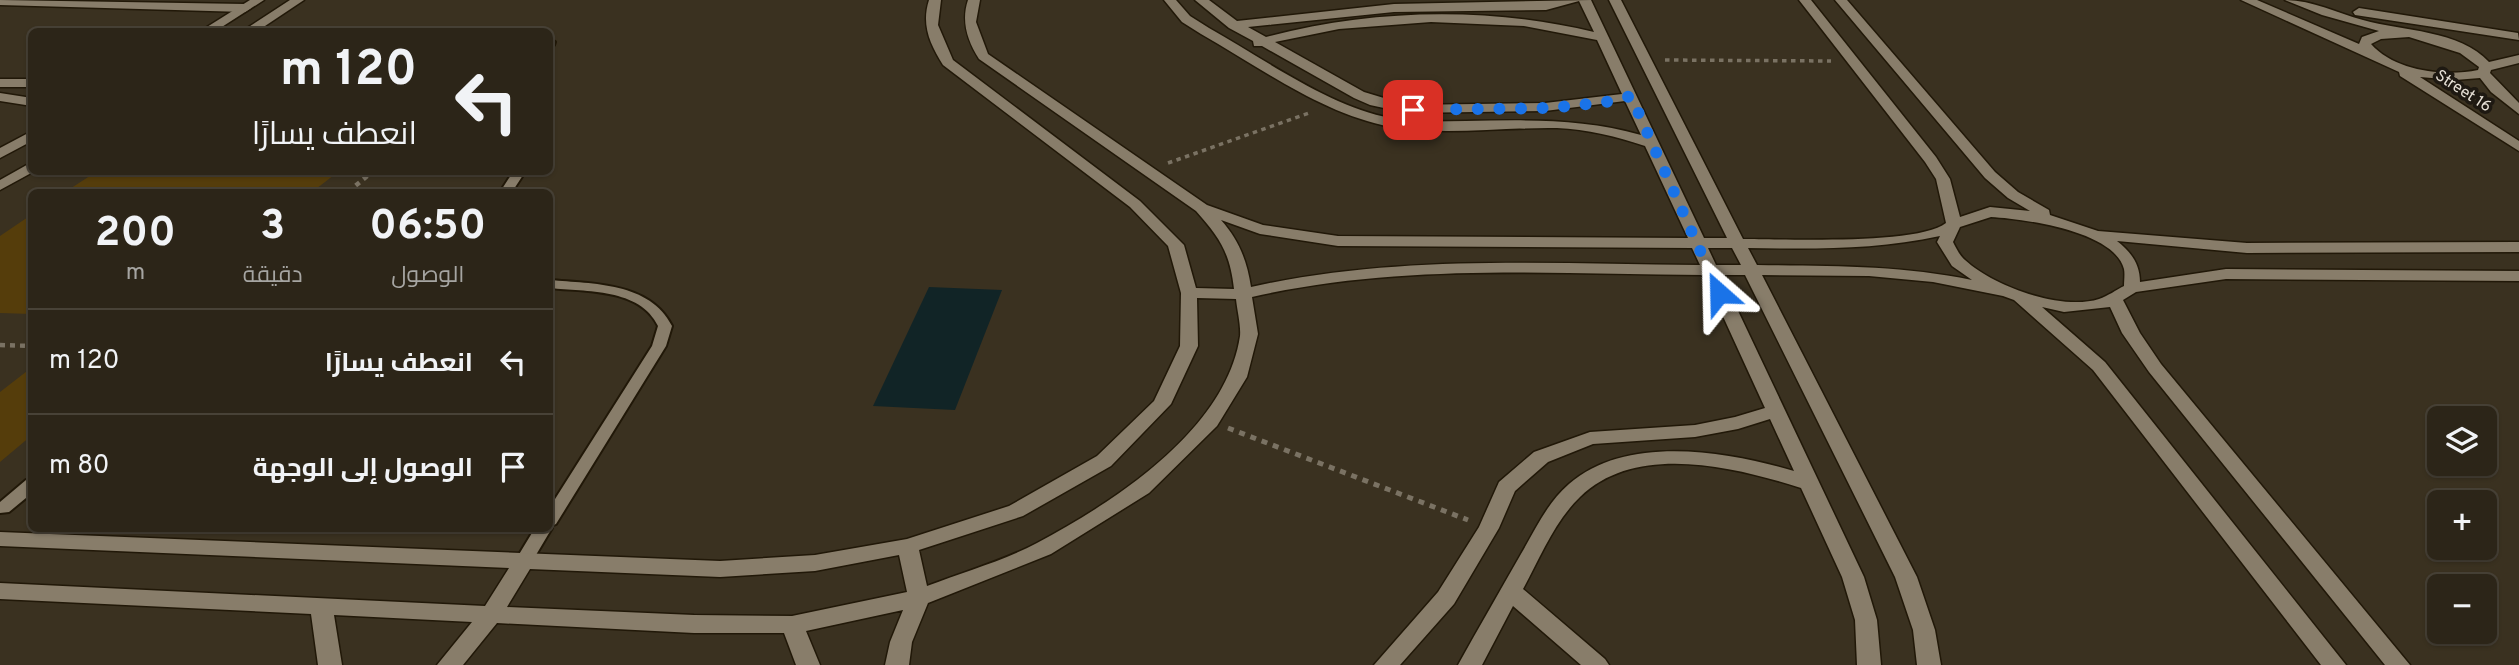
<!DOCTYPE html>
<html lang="ar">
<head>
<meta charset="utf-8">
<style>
  :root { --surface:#2c2518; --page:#342d21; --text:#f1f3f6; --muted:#a6a5a2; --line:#484237 }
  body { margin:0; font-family:Overpass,Cairo,sans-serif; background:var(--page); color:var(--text); direction:rtl; height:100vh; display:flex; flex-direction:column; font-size:26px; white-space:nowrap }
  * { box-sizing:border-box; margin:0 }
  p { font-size:23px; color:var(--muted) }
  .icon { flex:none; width:38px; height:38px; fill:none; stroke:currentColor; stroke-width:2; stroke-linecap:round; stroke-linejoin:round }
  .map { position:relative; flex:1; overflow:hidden; direction:ltr }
  .details { position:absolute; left:28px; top:189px; width:525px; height:343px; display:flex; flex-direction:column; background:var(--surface); border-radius:10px; box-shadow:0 2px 5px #0004,0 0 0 2px var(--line); direction:rtl }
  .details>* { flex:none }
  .top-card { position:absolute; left:28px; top:28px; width:525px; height:147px; border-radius:10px; box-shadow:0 2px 5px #0004,0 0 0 2px var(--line); direction:rtl; background:#2c2518; color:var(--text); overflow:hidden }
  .buttons { position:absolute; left:2427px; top:406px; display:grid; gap:14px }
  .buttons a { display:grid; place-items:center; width:70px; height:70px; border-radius:10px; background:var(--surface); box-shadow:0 2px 5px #0004,0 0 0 2px var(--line); font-size:35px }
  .pin { position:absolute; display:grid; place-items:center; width:60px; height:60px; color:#fff; margin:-30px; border-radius:14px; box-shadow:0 4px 10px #0006 }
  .me { position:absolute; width:77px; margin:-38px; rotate:335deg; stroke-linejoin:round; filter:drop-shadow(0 0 5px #0008) }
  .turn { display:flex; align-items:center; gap:24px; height:147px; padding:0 21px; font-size:32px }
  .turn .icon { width:91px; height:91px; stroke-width:2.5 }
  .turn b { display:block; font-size:49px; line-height:60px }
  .eta { display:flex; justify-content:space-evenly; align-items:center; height:119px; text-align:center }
  .eta b { font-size:42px; font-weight:700; line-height:49px }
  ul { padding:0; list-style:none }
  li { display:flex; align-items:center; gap:21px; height:105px; padding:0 21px; border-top:2px solid var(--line) }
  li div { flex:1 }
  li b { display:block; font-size:26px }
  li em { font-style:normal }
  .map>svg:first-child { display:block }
  .green { fill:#553d0b }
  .water { fill:#112426 }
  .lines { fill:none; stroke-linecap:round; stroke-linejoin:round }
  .service-casing { stroke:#211808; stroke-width:4 }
  .minor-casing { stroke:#211808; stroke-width:3 }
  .tertiary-casing { stroke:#211808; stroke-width:3 }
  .path-far2 { stroke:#7a7263; stroke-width:3.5; stroke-dasharray:4.5 4.5; stroke-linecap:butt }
  .path-far1 { stroke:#7a7263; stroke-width:4.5; stroke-dasharray:5 5; stroke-linecap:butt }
  .path { stroke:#7a7263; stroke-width:5; stroke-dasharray:6 6; stroke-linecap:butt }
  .service { fill:#887d6a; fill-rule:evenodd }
  .minor { fill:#887d6a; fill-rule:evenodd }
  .tertiary { fill:#887d6a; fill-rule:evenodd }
  .route { stroke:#1a73e8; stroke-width:12; stroke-dasharray:0 21.6 }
  .labels { text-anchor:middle; stroke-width:7; stroke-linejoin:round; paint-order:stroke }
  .far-street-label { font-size:16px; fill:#e5dfd5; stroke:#1e1912 }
</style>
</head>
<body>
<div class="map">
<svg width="2519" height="665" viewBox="0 0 2519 665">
  <rect width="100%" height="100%" fill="#3a3120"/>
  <path class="green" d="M 96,172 L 338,172 L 312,192 L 65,192 Z
    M 31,215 L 31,314 L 0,313 L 0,236 Z
    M 31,368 L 31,436 L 0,462 L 0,392 Z"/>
  <path class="water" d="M 929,287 L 1002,290 L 955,410 L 873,406 Z"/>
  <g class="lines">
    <g class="service-casing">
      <path id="service" d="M 550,39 L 555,42 L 554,45 L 550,46 Z
        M 513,172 L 525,172 L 512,192 L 500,192 Z
        M 550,280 C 593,284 650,282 672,326 L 666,346 L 556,524 L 551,526 L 552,528 L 530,565 L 524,567 L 518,565 L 515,561 L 535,528 L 550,528 L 550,507 L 652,346 L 658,326 C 640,288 586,292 550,288 Z
        M 32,479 L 32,493 L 9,512 L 0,513 L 0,502 L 26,480 Z"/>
    </g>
    <g class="minor-casing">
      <path id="minor" d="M 0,0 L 245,4 L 251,8 L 245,12 L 0,5 Z
        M 929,0 L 941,0 L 938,25 L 953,60 L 1140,201 L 1184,245 L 1196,288 L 1234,289 C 1230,253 1220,238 1196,211 L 979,59 C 967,40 961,21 968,0 L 980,0 L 976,22 L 988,54 L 1207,205 L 1263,225 L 1338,236 L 1688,238 L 1645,146 C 1618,137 1586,129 1557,128 C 1503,127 1445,136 1391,127 C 1322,114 1261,68 1201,34 L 1182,22 L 1164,0 L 1176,0 L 1190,16 L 1209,28 C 1264,59 1330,107 1391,118 C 1415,123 1441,121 1466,121 C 1525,120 1583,118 1641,135 L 1625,101 L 1545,111 L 1407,113 L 1370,105 L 1354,98 L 1262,46 L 1254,46 L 1253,41 L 1229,28 L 1195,0 L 1209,0 L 1237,21 L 1394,4 L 1591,0 L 1704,238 L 1727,238 L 1609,0 L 1621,0 L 1743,239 C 1783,239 1919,245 1946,223 L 1936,179 L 1925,162 L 1799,0 L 1811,0 L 1936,157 L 1950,179 L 1960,217 L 1990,207 L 2030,211 L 2008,198 L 1985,178 L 1835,0 L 1847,0 L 1995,172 L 2018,192 L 2049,210 L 2050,215 L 2098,231 L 2247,243 L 2519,242 L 2519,252 L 2247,253 L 2117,241 C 2131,252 2140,264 2140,282 L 2226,269 L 2519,271 L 2519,281 L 2226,279 L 2136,292 L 2123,300 L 2140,333 L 2161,364 L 2410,665 L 2385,665 L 2149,372 L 2122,333 L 2110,307 L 2064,312 L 2042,307 L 2105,362 L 2346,665 L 2321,665 L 2093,370 L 2014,300 L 2003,296 L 1933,282 L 1869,276 L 1762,275 L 1917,577 L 1935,630 L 1941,665 L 1917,665 L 1913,630 L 1895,577 L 1745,275 L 1721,275 L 1864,577 L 1877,620 L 1881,665 L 1857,665 L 1855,620 L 1842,577 L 1801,488 C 1735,467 1636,442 1580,497 C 1554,522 1540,558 1523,589 L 1605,659 L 1609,665 L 1581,665 L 1513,606 L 1482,665 L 1458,665 C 1479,627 1500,591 1521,554 C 1535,530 1547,503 1569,484 C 1626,434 1727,451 1794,471 L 1770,419 L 1738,429 L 1695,437 L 1593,444 L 1548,462 L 1515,491 L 1499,528 L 1454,604 L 1400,665 L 1374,665 L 1438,592 L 1479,527 L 1499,482 L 1534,452 L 1590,432 L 1695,425 L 1735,417 L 1765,408 L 1704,275 C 1553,274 1401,263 1252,297 L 1258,334 L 1247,377 L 1217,426 L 1149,493 L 1051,554 L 928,603 L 912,642 L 909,665 L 885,665 L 890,642 L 903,610 L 806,631 L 820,665 L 796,665 L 784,633 L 694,633 L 497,623 L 463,665 L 437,665 L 472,622 L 334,615 L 342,665 L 318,665 L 311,614 L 0,599 L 0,583 L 485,606 L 509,568 L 0,546 L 0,532 L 720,561 L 815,555 L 907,539 L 1009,506 L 1097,456 L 1154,401 L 1180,346 L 1181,293 L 1168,246 L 1130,207 L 943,65 C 930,44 921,25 929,0 ZM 1579,1 L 1594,32 C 1487,6 1371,9 1266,37 L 1248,27 L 1394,12 L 1546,10 ZM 1431,22 L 1524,26 L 1597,40 L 1622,94 L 1545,103 L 1407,105 L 1364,92 L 1275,42 L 1339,29 ZM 1991,217 C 2024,219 2114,231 2124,269 C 2125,274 2124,281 2124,286 C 2116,290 2108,296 2099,299 C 2061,311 1993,286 1965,260 C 1960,256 1956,248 1953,242 L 1960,227 ZM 1221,220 L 1260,234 L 1338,246 L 1692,248 L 1700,265 C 1549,264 1399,254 1251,287 C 1247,261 1239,240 1221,220 ZM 1940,236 L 1937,242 L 1952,266 L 1972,280 C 1900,265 1829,266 1757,265 L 1748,248 C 1813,249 1876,250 1940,236 ZM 1708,248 L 1732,248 L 1741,265 L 1716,265 ZM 1197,298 L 1236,299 C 1237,310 1241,325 1240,336 C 1226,430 1114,502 1037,543 C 1003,561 963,572 927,586 L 919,550 L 1023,516 L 1111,466 L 1171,404 L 1198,346 ZM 899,555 L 907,592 L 792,616 L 694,615 L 507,607 L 530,569 L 720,577 L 815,571 Z
        M 2241,0 L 2257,0 L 2359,44 L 2362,37 L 2379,31 L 2322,15 L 2285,0 C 2312,0 2337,13 2363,20 C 2402,31 2460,30 2489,62 L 2519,55 L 2519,63 L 2491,70 L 2490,73 L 2519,103 L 2519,114 L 2491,92 L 2480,78 L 2455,80 L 2420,77 L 2519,141 L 2519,151 L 2400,76 L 2399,72 ZM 2409,37 L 2460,53 L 2479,67 L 2478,70 C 2444,77 2395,71 2371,44 L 2381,39 Z
        M 2359,8 L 2518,33 L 2519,40 L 2355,15 L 2353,12 Z
        M 0,79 L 32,79 L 32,87 L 0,87 Z
        M 0,93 L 32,98 L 32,106 L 0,101 Z"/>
    </g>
    <g class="tertiary-casing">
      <path id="tertiary" d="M 250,0 L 264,0 L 214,32 L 199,32 Z
        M 290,0 L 304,0 L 256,32 L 241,32 Z
        M 32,131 L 32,141 L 0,158 L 0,148 Z
        M 32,162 L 33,172 L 0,190 L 0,180 Z"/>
    </g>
    <path class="path-far2" d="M 1665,60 L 1831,61
      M 1168,163 L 1312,112
      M 370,174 L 373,172"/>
    <path class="path-far1" d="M 348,192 L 372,172
      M 0,345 L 32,346"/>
    <path class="path" d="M 1228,428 L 1468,520"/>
    <use href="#service" class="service"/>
    <use href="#minor" class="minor"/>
    <use href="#tertiary" class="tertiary"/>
  </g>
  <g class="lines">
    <path class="route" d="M 1413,110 L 1549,108 L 1606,102 L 1631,96 L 1719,293"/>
  </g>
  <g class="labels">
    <g class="far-street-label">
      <text transform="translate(2464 90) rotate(33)" y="6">Street 16</text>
    </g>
  </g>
</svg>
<div class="buttons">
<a><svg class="icon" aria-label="layers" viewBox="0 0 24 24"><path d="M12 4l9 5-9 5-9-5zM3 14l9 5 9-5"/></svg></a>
<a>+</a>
<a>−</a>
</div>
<div class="pin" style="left:1413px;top:110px;background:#d93025"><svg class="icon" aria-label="arrive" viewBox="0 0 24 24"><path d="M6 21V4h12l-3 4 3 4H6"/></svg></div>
<svg class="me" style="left:1719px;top:293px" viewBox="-20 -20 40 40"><path d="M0-17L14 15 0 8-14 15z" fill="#1a73e8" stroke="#fff" stroke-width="4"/></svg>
<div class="top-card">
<div class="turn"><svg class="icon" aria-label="left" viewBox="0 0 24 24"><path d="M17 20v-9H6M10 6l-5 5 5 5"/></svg><div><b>120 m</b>انعطف يسارًا</div></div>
</div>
<section class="details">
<div class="eta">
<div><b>06:50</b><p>الوصول</p></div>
<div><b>3</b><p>دقيقة</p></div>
<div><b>200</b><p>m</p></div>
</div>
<ul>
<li><svg class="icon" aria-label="left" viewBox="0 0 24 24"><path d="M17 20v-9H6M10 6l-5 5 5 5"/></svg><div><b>انعطف يسارًا</b></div><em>120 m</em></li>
<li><svg class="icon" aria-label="arrive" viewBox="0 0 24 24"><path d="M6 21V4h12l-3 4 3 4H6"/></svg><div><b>الوصول إلى الوجهة</b></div><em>80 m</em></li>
</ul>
</section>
</div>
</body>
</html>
